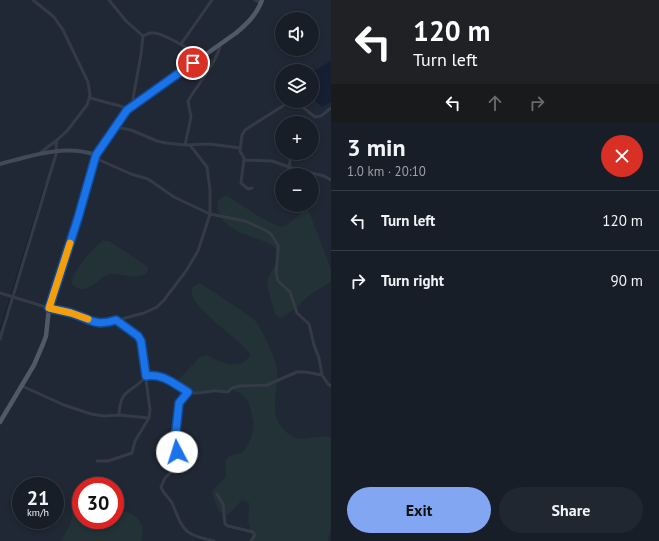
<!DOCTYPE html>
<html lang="en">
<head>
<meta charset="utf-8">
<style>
  :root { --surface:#181e28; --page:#212730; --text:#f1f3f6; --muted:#9fa2a8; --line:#363c45; --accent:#83a6f2 }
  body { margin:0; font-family:"PT Sans",sans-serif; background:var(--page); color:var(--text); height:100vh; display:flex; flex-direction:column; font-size:15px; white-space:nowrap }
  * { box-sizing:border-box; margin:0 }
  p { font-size:13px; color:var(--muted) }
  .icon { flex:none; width:22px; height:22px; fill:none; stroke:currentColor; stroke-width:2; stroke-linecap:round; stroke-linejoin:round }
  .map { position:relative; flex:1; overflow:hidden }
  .side { display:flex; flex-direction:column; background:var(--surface); width:328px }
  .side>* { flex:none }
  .guide { background:#202124; color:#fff; overflow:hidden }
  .controls { position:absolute; left:275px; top:12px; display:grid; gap:8px }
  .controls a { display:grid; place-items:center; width:44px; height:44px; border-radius:50%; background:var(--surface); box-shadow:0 2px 6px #0003,0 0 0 1px var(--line); font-size:20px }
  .speed { position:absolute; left:12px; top:477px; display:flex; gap:8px; font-size:20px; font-weight:700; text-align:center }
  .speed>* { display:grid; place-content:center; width:52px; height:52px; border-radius:50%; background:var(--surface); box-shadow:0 2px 6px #0003,0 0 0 1px var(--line); line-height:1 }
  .speed small { font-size:10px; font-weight:400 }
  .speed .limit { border:6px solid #d22; background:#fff; color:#111 }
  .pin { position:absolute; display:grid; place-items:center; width:34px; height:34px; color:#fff; margin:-17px; border:2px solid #fff; border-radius:50%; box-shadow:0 1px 4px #0007 }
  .me { position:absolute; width:44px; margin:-22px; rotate:355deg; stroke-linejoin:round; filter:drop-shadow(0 0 3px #0008) }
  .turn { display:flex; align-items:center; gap:14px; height:84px; padding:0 16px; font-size:18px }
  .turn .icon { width:52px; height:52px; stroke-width:2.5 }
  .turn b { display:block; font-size:28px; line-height:34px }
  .lanes { display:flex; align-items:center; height:38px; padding:0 16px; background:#0003; justify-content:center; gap:20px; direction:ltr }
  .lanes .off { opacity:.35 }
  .round { display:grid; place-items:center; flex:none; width:42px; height:42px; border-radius:21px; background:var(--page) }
  .headline { display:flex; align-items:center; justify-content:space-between; height:68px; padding:0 16px }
  h1 { font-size:24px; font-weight:700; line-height:30px }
  .action { display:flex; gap:8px; margin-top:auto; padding:8px 16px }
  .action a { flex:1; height:46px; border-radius:24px; background:var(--accent); color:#111; font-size:16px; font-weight:700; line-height:46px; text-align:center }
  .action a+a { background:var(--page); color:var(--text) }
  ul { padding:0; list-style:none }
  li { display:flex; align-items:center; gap:12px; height:60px; padding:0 16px; border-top:1px solid var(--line) }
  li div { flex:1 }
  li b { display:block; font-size:15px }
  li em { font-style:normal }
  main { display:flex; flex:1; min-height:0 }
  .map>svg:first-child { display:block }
  .green { fill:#223236 }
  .water { fill:#151f31 }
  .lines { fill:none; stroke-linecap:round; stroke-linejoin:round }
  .stream { stroke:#151f31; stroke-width:1 }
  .minor { stroke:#343a46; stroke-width:3 }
  .secondary { stroke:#424958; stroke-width:4 }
  .primary { stroke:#515966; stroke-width:4.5 }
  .route-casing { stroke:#114b97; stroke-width:10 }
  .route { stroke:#1a73e8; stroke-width:7 }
  .slow { stroke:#f59e0b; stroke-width:7 }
</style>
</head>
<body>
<main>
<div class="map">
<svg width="331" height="541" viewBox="0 0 331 541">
  <rect width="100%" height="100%" fill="#202835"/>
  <path class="green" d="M 226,195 C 244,206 261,220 281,227 L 285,226 L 303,212 L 307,211 L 310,214 L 331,269 L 331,281 L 329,283 L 307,297 L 295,309 L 280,318 L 275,314 L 267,286 L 268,278 L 276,263 L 276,248 C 257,234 225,236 218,209 C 216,202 219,199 226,195 Z
    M 102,241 L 109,241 L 141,262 L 148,267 L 148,271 C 138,282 125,273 112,274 C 101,275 95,286 85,289 C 79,290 75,287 71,283 C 74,270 91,250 102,241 Z
    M 199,283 C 214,292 228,301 242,311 C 247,315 254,318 257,323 C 264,334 275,356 277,370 C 279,395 265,417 290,435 C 299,442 308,437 319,437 C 323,436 327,437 331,437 L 331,527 L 328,541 L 253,541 L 248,521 L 249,503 L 242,500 L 229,514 L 224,515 L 218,510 L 212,493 C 215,486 222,482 226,476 L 225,461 L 229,456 L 243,452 C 249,446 255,429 253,420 C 251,414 251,405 247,400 C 238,386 223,392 210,393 C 198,394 187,391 177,385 L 178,380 L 200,357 L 206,355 C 220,362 240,372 250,355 C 244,341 185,305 192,289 C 193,286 196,285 199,283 Z
    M 81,482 L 90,483 L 93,486 L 81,486 L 81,520 L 115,520 L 115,508 C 121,512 121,511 127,512 C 134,513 141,521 143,528 C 143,532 142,537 141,541 L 61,541 C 64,535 70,527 71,520 C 76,503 63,499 81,482 Z"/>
  <path class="water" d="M 331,61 L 331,102 L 322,107 L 312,98 L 312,72 Z"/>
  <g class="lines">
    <path class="stream" d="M 11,295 L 45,185
      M 0,330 L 10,298"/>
    <path class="minor" d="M 33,0 L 54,17 L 63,30 L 88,82 L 90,95 L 87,105 L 67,131 L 57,140 L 40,153
      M 109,0 L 126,21 L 143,36
      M 255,0 L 261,3
      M 143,36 C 147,34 151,32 155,33 C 168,35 190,50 202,57
      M 181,44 L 212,0
      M 90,98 L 124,107 L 127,110
      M 135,103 L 133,99 L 141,54 L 143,36
      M 331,108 L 321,116 L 315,117 C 308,112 298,101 289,102 L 245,130 L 242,135 L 240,151 L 245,160 L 272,161 L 292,168 L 324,176 L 331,180
      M 115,127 L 131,130 L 157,141 L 166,143 L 185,145 L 210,144 L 240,148
      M 185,145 L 191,117 L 188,101 C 196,87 218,60 220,46
      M 95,158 L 131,174 L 148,179 L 174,197 L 210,214 L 245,221 L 265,230 L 271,234 L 278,245 L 278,252 L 276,273 L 278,281 L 290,292 L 297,313 L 309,324 L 314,345 L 319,358 L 322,375 L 328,384 L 331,386
      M 244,159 L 241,183 L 248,189 L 252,188
      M 287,175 L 292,153
      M 0,293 L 49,308 L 71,313 L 98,323 L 103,324 L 144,313 L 157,307 L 164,300 L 186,271 L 198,251 L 210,214 L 210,190 L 207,167 L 190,145
      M 0,339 L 57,151 L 56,146 L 57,140
      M 22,386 L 64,405 L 91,414 L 104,416 L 119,415 L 149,418
      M 188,392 L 179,403 L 177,417 L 175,440 L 178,457 L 177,466 L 165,478 L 161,487 C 163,494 170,498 173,505 C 184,533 185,534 214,541
      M 119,415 C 120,386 134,393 146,376 C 164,373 174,387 190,392 C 197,395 204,392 212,391 C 217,390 222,392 228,392 L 232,388 L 240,386 L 267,385 L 297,372 L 305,372 L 322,375
      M 97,461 L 108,461 L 132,453 L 135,441 L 149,418 L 150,410 L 141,341 L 138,336 L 116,321
      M 217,494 L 223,504 L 225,524 L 228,526 L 253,532 L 255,535 L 251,541"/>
    <path class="secondary" d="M 0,164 C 31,156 64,144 96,155"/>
    <path class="primary" d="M 0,422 L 34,365 L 43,344 L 46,336 L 49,308 L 54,292 L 69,247 L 96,155 L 127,110 L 236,33 C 248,23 257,14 262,0"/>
  </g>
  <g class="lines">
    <g class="route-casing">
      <path id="route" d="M 177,452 L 175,440 L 179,403 L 188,392 C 174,384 163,373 146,376 L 141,341 L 138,336 L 116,320 C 95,327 90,319 71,313 C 64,311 56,310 49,308 L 78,218 L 96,155 L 127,110 L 193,63"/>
    </g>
    <use href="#route" class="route"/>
    <path class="slow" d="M 70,243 L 49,308 L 71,313 L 88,319"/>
  </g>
</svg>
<div class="controls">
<a><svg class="icon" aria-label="sound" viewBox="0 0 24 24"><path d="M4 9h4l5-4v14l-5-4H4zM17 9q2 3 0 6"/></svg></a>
<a><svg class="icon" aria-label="layers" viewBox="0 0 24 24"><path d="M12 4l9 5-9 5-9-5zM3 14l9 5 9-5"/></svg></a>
<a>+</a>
<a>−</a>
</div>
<div class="speed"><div>21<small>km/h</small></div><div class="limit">30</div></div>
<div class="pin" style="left:193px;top:63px;background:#d93025"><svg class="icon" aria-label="arrive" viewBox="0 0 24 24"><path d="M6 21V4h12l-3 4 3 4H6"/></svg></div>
<svg class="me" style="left:177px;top:452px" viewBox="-20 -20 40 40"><circle r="19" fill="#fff"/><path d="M0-13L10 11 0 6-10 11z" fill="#1a73e8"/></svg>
</div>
<section class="side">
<div class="guide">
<div class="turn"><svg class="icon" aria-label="left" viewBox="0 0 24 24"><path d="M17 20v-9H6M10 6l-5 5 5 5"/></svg><div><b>120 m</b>Turn left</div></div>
<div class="lanes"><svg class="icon" aria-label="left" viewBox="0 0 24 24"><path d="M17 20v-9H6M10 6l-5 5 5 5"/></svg><svg class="icon off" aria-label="ahead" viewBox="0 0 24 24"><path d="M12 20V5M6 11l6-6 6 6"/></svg><svg class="icon off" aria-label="right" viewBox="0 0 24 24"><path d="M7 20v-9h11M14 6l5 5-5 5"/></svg></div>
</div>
<div class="headline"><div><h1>3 min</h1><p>1.0 km · 20:10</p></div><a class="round" style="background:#d93025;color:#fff"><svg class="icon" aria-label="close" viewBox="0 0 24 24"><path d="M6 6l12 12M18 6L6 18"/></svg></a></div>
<ul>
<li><svg class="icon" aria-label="left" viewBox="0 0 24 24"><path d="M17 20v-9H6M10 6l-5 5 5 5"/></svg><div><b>Turn left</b></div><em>120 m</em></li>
<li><svg class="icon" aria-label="right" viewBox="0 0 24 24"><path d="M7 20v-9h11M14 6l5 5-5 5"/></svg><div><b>Turn right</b></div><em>90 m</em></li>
</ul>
<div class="action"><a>Exit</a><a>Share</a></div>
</section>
</main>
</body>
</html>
